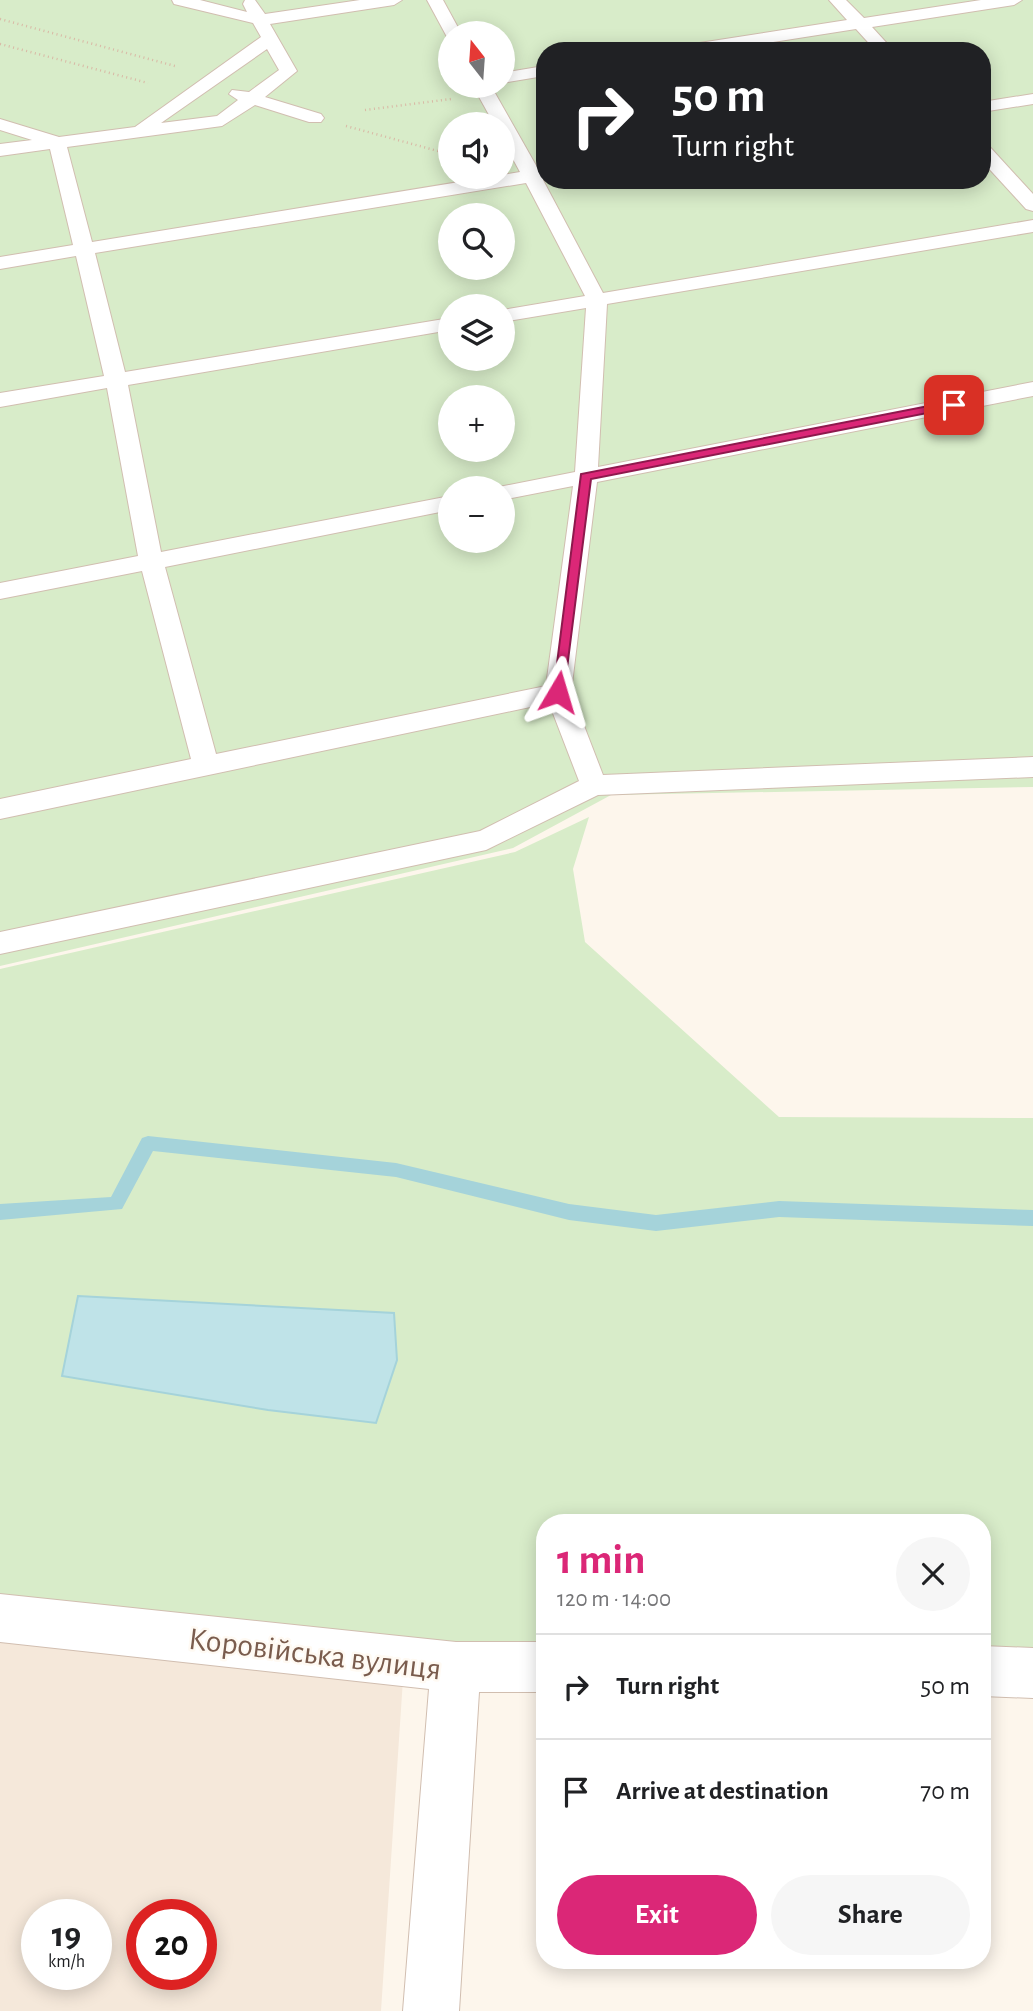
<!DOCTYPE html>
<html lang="en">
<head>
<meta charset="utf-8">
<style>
  :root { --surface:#fff; --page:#f6f6f6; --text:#202124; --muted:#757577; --line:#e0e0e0; --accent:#db2777 }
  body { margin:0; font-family:"Alegreya Sans",sans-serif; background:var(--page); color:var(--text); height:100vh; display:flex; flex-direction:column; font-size:26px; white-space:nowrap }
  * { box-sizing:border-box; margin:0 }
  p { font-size:23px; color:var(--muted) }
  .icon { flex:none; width:38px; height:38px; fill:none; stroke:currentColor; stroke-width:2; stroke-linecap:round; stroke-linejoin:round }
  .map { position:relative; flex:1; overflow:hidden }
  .drawer { position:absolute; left:536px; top:1514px; width:455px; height:455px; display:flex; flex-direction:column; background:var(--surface); border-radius:28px; box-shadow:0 4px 18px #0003 }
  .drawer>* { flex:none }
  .guide { position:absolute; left:536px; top:42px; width:455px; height:147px; border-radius:28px; box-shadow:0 4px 18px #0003; background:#202124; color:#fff; overflow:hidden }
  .needle { width:46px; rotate:343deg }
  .tools { position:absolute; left:438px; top:21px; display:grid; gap:14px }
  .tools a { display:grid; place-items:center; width:77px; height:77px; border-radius:50%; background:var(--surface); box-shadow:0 4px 18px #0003; font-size:35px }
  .speed { position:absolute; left:21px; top:1899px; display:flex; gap:14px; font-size:35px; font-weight:700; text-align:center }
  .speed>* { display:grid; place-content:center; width:91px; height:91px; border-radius:50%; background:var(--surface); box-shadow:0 4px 18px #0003; line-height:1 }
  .speed small { font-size:18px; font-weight:400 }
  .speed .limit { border:10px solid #d22; background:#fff; color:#111 }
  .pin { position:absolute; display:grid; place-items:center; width:60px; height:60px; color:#fff; margin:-30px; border-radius:14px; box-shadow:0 4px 10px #0006 }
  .me { position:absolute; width:77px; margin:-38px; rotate:7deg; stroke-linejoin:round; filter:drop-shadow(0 0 5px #0008) }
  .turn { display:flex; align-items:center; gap:24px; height:147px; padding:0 21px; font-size:32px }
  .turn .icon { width:91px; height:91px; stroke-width:2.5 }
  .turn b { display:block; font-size:49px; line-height:60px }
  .round { display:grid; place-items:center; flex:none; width:74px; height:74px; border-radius:37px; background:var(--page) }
  .overview { display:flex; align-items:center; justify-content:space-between; height:119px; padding:0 21px }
  h1 { font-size:42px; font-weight:700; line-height:52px; color:var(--accent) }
  .primary-button { display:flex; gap:14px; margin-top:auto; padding:14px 21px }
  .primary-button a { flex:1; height:80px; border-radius:42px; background:var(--accent); color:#fff; font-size:28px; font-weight:700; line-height:80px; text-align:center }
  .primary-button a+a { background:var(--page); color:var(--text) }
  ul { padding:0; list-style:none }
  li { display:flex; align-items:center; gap:21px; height:105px; padding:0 21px; border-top:2px solid var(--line) }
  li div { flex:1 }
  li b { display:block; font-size:26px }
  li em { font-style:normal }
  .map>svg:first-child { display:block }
  .residential { fill:#f5e8da; fill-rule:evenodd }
  .green { fill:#d8ecc9; fill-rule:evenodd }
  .water { fill:#bfe3e8; stroke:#a5d3da; stroke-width:2 }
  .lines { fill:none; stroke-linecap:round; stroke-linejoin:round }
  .stream { fill:#a5d3da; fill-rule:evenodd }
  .service-casing { stroke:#d1beb0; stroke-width:2 }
  .minor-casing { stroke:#d1beb0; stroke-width:2 }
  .path { stroke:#d9b8a5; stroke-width:2.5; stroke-dasharray:1 3.5; stroke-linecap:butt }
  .service { fill:#fff; fill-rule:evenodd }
  .minor { fill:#fff; fill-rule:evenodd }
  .route { fill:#db2777; stroke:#8e194d; stroke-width:2 }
  .labels { text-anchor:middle; stroke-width:5; stroke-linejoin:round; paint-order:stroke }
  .near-street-label { font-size:32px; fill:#7a5c4d; stroke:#fffaf3 }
</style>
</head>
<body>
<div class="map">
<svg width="1033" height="2011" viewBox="0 0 1033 2011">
  <rect width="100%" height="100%" fill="#fdf6ec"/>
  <path class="residential" d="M 0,1600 L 404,1664 L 381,2011 L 0,2011 ZM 37,1914 L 96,1914 L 96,1974 L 37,1974 ZM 142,1914 L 201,1914 L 201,1974 L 142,1974 Z"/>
  <path class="green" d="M 0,0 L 1033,0 L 1033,787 L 611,795 L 513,848 L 0,966 ZM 450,33 L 502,33 L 502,86 L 450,86 ZM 544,51 L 982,51 L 982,180 L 544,180 ZM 450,124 L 502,124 L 502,177 L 450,177 ZM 450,215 L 502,215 L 502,268 L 450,268 ZM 450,306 L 502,306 L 502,359 L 450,359 ZM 450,397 L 502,397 L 502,450 L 450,450 ZM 450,488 L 502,488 L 502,541 L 450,541 Z
    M 589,817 L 573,869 L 585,942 L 779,1117 L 1033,1118 L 1033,1669 L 982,1669 L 982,1522 L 544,1522 L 544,1665 L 404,1664 L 0,1600 L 0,969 L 515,852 ZM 78,1296 L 393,1313 L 376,1423 L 268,1410 L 62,1376 Z"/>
  <path class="water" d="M 78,1296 L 394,1313 L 397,1360 L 376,1423 L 268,1410 L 62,1376 Z"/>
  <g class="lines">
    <path class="stream" d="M 148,1136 L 396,1163 L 569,1204 L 656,1215 L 779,1201 L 1033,1210 L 1033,1226 L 779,1217 L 656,1231 L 569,1220 L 396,1177 L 153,1151 L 122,1209 L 0,1220 L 0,1204 L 111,1197 L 142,1138 Z"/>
    <g class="service-casing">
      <path id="service" d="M 172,0 L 200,0 L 247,12 L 243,4 L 245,0 L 255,0 L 265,14 L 360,0 L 402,0 L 394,5 L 270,24 L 297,71 L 265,97 L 321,114 L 324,118 L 321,122 L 309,122 L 255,105 L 222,126 L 67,147 L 92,242 L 520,172 L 502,139 L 502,124 L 494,124 L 473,86 L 491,86 L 538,169 L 544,168 L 543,180 L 603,293 L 1033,220 L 1033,232 L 607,304 L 598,467 L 1033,382 L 1033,396 L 597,482 L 571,692 L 603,775 L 1033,757 L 1033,777 L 598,795 L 486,850 L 0,954 L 0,932 L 480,831 L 579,781 L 549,703 L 0,819 L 0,799 L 191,759 L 142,571 L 0,599 L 0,583 L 138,556 L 107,388 L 0,407 L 0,393 L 104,376 L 76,256 L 0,269 L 0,257 L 73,245 L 50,149 L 0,156 L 0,144 L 32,140 L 0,130 L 0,119 L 59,137 L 135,127 L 261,37 L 253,23 L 174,4 ZM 267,49 L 279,70 L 249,92 L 232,90 L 229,94 L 238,100 L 217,116 L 161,123 ZM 526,183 L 585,296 L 502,310 L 502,322 L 586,308 L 575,472 L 494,488 L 502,488 L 502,500 L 573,486 L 546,686 L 216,754 L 165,567 L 450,510 L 450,496 L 161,552 L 128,385 L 450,330 L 450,318 L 125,372 L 95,253 Z
        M 427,0 L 443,0 L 461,33 L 450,33 L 450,37 L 447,37 Z
        M 829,0 L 846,0 L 864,18 L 981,0 L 1022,0 L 1014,5 L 872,27 L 894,51 L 876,51 L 856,29 L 715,51 L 672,51 L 680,46 L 847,20 Z
        M 544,66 L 544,76 L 502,83 L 502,73 Z
        M 1033,94 L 1033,104 L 982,112 L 982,102 Z
        M 982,144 L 989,146 L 1033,194 L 1033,211 L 1026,209 L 982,161 Z"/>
    </g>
    <g class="minor-casing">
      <path id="minor" d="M 0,1594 L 456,1642 L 544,1642 L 544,1692 L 479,1692 L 459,2011 L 403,2011 L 429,1689 L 0,1642 Z
        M 982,1646 L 1033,1648 L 1033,1698 L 982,1696 Z"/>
    </g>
    <path class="path" d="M 0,19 L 175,66
      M 0,44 L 148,83
      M 365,110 L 451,99
      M 346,126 L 449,154"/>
    <use href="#service" class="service"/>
    <use href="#minor" class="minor"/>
  </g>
  <path class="route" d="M 954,401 L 958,402 L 958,407 L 591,479 L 564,692 L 562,695 L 553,695 L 581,474 Z"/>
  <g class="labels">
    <g class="near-street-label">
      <text transform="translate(315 1653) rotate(7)" y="11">Коровійська вулиця</text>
    </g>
  </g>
</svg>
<div class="tools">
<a><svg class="needle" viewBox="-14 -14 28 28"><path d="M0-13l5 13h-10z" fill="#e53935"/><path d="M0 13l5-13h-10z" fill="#757577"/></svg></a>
<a><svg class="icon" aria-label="sound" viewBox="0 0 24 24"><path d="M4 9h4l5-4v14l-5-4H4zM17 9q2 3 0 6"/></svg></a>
<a><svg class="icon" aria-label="search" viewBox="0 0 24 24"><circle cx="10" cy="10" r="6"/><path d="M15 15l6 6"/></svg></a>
<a><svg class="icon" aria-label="layers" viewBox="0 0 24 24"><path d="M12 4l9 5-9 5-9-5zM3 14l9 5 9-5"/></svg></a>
<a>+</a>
<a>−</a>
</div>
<div class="speed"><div>19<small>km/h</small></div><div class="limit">20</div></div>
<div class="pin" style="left:954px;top:405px;background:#d93025"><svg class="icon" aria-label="arrive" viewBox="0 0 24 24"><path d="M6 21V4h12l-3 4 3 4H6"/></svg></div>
<svg class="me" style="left:558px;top:692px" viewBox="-20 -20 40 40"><path d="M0-17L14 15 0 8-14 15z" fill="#db2777" stroke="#fff" stroke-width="4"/></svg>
<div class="guide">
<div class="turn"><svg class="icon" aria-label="right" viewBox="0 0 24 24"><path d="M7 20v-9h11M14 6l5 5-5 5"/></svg><div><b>50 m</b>Turn right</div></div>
</div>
<section class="drawer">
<div class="overview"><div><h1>1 min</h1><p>120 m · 14:00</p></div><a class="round"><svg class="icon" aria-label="close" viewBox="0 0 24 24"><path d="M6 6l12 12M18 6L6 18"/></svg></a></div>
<ul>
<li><svg class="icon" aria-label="right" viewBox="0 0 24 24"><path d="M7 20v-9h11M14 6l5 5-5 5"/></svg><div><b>Turn right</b></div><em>50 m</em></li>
<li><svg class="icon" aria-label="arrive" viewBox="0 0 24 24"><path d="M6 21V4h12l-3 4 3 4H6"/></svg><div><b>Arrive at destination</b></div><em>70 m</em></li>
</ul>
<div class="primary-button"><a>Exit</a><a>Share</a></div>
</section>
</div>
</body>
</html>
